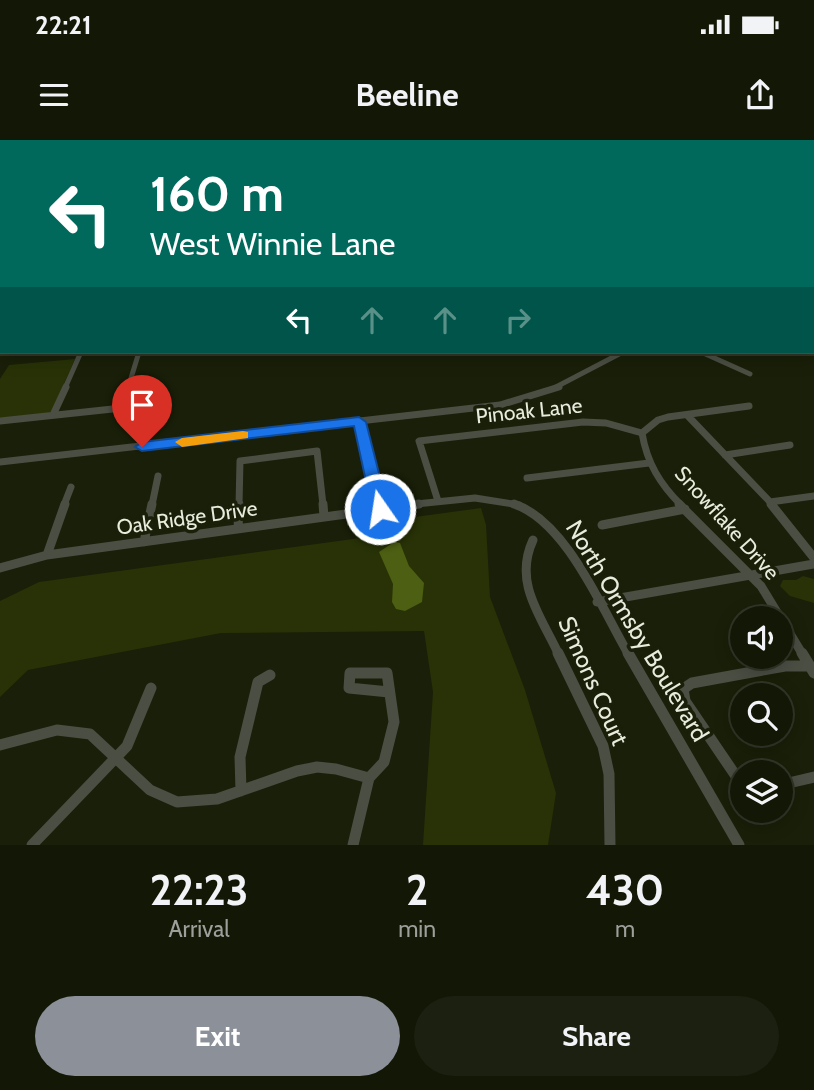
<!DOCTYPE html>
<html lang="en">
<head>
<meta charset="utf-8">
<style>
  :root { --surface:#131706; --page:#1c2010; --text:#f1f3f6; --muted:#9d9f9b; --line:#323628; --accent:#8c9099 }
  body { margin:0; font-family:Cabin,sans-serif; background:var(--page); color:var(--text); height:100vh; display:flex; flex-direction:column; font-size:26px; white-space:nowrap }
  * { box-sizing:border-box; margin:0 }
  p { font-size:23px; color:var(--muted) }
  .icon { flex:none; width:38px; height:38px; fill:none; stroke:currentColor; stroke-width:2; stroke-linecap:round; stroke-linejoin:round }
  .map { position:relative; height:705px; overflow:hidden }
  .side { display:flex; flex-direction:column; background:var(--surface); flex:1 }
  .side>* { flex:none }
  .guide { position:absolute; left:0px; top:0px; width:816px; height:214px; box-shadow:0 4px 18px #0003,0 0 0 2px var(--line); background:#00695c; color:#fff; overflow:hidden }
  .controls { position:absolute; left:730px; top:466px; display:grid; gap:14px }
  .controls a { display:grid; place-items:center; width:63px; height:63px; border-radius:50%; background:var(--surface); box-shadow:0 4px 18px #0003,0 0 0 2px var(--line); font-size:35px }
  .pin { position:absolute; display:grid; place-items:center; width:60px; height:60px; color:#fff; margin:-72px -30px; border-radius:50% 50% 50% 0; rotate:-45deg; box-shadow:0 0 7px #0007 }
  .pin .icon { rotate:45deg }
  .me { position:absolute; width:77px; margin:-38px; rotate:347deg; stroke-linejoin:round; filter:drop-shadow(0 0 5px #0008) }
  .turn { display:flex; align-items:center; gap:24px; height:147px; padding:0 35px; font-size:32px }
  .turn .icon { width:91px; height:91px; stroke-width:2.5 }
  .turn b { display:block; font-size:49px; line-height:60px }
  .lanes { display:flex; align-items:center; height:66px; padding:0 35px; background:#0003; justify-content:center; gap:35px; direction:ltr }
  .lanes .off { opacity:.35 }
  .eta { display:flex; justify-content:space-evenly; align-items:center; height:119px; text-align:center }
  .eta b { font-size:42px; font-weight:700; line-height:49px }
  .primary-button { display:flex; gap:14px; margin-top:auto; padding:14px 35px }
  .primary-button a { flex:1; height:80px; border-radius:42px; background:var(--accent); color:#fff; font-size:28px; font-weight:700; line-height:80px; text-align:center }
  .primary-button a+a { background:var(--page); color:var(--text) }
  .status { display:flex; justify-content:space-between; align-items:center; height:49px; padding:0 35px; background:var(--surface); direction:ltr }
  .status svg { height:19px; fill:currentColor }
  header { display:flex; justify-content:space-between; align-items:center; height:91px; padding:0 35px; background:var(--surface); font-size:32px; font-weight:700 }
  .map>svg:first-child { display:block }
  .green { fill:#283206 }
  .water { fill:#4d5f12 }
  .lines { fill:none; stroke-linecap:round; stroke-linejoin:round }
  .minor-far3 { stroke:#4a4e43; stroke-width:5 }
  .minor-far2 { stroke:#4a4e43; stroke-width:7 }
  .minor-far1 { stroke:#4a4e43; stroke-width:9 }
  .minor { stroke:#4a4e43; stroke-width:11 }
  .route { fill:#1a73e8; stroke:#114b97; stroke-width:2 }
  .slow { fill:#f59e0b }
  .labels { text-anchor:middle; stroke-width:7; stroke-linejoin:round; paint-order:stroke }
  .street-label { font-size:21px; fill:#e7ecdd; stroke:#191f08 }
  .near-street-label { font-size:24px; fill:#e7ecdd; stroke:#191f08 }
</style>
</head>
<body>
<div class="status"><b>22:21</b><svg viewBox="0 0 49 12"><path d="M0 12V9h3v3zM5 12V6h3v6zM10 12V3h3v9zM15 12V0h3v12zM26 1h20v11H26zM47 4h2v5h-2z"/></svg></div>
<header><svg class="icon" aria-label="menu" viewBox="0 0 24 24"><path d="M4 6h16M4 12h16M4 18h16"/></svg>Beeline<svg class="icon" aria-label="share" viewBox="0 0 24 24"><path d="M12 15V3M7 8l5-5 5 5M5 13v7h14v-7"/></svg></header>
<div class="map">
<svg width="814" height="705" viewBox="0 0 814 705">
  <rect width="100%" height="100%" fill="#191f08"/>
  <path class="green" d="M 75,219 L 51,273 L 0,278 L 0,239 L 9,225 Z
    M 481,368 L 486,385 L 490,457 L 525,550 L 556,653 L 548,705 L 423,705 L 433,552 L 424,491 L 221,493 L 28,530 L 0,557 L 0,461 L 39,442 L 375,396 L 378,382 Z
    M 803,436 L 814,439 L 814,463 L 790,456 L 780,446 L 783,440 L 796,440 Z"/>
  <path class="water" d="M 394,402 L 400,403 L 409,426 L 424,443 L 422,462 L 405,471 L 396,469 L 392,462 L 393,444 L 379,412 Z"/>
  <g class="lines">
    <path class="minor-far3" d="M 0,193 L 2,191
      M 701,212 L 750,234
      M 65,248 L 81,212
      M 128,248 L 139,212
      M 554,248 L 623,212"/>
    <path class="minor-far2" d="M 53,275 L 66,247
      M 687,275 L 773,365
      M 0,281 L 122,268 L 129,247
      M 360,282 L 379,365
      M 642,293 C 647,323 660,344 681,365
      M 642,293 L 658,280 L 668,277 L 749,266
      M 725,315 L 790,305
      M 0,322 L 500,265 L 559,247
      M 527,338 L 649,323
      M 438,361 L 419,301 L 583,282 L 606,283 L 642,293
      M 770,362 L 814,356
      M 64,365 L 71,347
      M 152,365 L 158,336
      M 239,365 L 240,321 L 317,311 L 323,365
      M 406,365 L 475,358 L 519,365"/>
    <path class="minor-far1" d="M 323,364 L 324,377
      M 379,364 L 380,369
      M 514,364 C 566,381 602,469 629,515
      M 679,364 L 761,446 L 803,515
      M 771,364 L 814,418
      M 602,385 L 685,369
      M 238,389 L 239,364
      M 533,400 C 513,443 541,476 559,515
      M 144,402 L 152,364
      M 47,415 L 65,364
      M 0,428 L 47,415 L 419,364
      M 597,462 L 814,424"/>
    <path class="minor" d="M 558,513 L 603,606 L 609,634 L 610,705
      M 628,513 L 739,705
      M 802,513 L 814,533
      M 0,605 L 57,590 L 90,594 L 150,650 L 177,662 L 217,659 L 297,631 L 317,627 L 336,629 L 369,638
      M 742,645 L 685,561 L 683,549 L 692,543 L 785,526 L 809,526
      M 780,645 L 814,637
      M 241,651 L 240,617 L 258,542 L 270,535
      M 32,705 L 127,606 L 151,548
      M 353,705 L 369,638 L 384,622 L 394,582 L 387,533 L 350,533 L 349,548 L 389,552"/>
  </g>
  <linearGradient id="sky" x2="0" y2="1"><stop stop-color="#0e1104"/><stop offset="0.46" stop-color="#38423d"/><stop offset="1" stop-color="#38423d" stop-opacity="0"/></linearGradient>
  <rect width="814" height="183" fill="url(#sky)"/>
  <path class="route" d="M 359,277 L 366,282 L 388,369 L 380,375 L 372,369 L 354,286 L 142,311 L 135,307 L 142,302 Z"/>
  <path class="slow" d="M 243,291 L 248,292 L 248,298 L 182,307 L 175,302 L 182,298 Z"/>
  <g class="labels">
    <g class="street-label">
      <text transform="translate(529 271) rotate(-6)" y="7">Pinoak Lane</text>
      <text transform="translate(187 378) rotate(-8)" y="7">Oak Ridge Drive</text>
      <text transform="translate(727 383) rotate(48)" y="7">Snowflake Drive</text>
    </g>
    <g class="near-street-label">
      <text transform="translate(637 491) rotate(59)" y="8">North Ormsby Boulevard</text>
      <text transform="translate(593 541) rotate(66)" y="8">Simons Court</text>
    </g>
  </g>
</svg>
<div class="controls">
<a><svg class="icon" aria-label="sound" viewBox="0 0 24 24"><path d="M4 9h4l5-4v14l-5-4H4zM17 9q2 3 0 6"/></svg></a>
<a><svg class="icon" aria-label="search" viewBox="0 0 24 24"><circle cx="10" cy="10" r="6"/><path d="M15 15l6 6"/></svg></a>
<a><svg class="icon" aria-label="layers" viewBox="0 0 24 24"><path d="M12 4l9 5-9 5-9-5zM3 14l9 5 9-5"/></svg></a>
</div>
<div class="pin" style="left:142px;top:307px;background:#d93025"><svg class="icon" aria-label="arrive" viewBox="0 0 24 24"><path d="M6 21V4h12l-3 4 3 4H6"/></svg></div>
<svg class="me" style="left:380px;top:369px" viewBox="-20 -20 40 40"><circle r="17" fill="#1a73e8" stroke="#fff" stroke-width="3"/><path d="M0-11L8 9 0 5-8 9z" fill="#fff"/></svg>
<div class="guide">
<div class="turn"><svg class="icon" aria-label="left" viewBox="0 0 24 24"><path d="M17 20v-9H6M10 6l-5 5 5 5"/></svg><div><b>160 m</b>West Winnie Lane</div></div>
<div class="lanes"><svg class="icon" aria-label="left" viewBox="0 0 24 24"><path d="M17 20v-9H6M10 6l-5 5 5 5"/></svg><svg class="icon off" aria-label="ahead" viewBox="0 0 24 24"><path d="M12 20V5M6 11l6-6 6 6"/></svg><svg class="icon off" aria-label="ahead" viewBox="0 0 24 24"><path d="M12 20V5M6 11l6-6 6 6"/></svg><svg class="icon off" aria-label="right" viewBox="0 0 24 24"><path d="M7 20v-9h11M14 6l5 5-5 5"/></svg></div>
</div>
</div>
<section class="side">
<div class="eta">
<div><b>22:23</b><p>Arrival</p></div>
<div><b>2</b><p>min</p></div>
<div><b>430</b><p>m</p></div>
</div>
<div class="primary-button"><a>Exit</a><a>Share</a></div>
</section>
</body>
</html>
